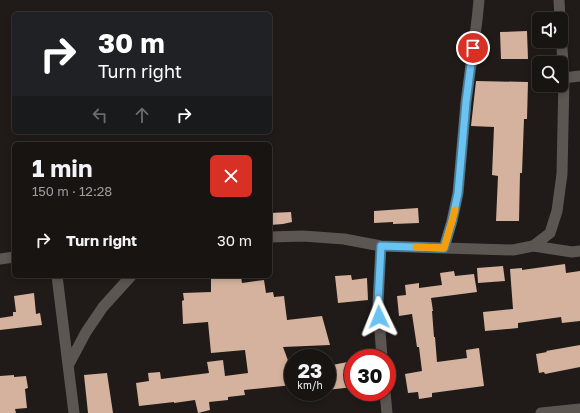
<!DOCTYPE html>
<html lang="en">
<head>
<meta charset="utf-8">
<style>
  :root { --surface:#181412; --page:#211d1b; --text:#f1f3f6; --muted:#9f9e9f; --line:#363332 }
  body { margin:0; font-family:"Golos Text",sans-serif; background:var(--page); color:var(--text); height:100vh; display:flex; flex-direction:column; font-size:15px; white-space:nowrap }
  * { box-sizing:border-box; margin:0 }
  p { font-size:13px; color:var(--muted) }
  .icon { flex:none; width:22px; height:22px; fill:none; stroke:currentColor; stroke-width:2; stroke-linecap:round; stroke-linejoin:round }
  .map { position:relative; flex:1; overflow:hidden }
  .side { position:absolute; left:12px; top:142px; width:260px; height:136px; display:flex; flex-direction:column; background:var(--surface); border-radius:6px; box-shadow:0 2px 6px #0003,0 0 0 1px var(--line) }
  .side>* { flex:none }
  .guide { position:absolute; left:12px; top:12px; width:260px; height:122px; border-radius:6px; box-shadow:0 2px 6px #0003,0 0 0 1px var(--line); background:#202124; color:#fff; overflow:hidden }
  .buttons { position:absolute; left:532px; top:12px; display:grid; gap:8px }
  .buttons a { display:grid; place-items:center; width:36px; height:36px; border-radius:6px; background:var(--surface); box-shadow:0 2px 6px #0003,0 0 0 1px var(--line); font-size:20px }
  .speed { position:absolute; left:284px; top:349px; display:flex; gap:8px; font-size:20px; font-weight:700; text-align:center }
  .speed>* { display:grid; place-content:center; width:52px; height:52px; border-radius:50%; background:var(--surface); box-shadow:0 2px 6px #0003,0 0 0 1px var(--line); line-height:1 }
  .speed small { font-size:10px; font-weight:400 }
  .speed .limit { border:6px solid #d22; background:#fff; color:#111 }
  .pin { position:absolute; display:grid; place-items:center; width:34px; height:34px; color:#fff; margin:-17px; border:2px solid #fff; border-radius:50%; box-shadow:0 1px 4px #0007 }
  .me { position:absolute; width:44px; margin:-22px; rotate:358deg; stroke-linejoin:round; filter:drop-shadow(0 0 3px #0008) }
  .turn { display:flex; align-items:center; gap:14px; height:84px; padding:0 20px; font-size:18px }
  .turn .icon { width:52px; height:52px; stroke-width:2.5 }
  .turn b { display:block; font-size:28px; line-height:34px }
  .lanes { display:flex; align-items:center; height:38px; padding:0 20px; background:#0003; justify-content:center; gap:20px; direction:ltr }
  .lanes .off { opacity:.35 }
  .round { display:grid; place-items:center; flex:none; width:42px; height:42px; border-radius:6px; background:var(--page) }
  .summary { display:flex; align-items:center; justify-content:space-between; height:68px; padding:0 20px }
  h1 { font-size:24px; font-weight:700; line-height:30px }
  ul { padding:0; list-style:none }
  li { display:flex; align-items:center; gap:12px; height:60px; padding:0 20px }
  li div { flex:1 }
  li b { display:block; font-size:15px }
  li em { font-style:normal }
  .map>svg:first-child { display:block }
  .building { fill:#d4b29d }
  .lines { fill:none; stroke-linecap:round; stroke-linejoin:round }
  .minor { stroke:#5c5652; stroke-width:11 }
  .route-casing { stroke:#467f9d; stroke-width:10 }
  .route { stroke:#6bc3f2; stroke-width:7 }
  .slow { stroke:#f59e0b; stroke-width:7 }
</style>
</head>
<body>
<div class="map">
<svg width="580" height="413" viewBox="0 0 580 413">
  <rect width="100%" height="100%" fill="#201b18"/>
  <path class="building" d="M 527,31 L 528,59 L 501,59 L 500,32 Z
    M 476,81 L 528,82 L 527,119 L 524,119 L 522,173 L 520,173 L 519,221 L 496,221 L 498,176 L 492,175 L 494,127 L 471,126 Z
    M 418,208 L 419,223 L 393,224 L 393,222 L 374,223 L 374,211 Z
    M 291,212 L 292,222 L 283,224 L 270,225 L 270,213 Z
    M 565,264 L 566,273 L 580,271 L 580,321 L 562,323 L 561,317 L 518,323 L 518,328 L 485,331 L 483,312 L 513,309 L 510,269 L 522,268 L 522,270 Z
    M 503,266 L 505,281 L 478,283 L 477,268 Z
    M 454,271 L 455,276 L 474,274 L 477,292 L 431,298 L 433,311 L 432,311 L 434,337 L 435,337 L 437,362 L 467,358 L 466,350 L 479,348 L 484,386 L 432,393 L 432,397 L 419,399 L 418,392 L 408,393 L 405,374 L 422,371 L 419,347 L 417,347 L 412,314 L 399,316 L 397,296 L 406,295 L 405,285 L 419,283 L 419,288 L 442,285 L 440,273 Z
    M 351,275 L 352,280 L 367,278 L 368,300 L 338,303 L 335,276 Z
    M 211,276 L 241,276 L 242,283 L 264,280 L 266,293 L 273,292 L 274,297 L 284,296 L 287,320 L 322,316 L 330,345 L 283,347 L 293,374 L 293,385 L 244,390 L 245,395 L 228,397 L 228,400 L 209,402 L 210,410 L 198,413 L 195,400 L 174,403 L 174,402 L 139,406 L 136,383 L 149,381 L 148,373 L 160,372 L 161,379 L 209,373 L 207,362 L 223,360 L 225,376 L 248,373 L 245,350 L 211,353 L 208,322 L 183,324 L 182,301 L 184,300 L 183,293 L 211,292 Z
    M 34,293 L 36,314 L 40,313 L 42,325 L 0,330 L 0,318 L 13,316 L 13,312 L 16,312 L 14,296 Z
    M 580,345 L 580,367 L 545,374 L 544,372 L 539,373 L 536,354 L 547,352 L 546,351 Z
    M 353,361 L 353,387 L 327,390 L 327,366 Z
    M 107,373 L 113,413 L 88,413 L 84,375 Z
    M 14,375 L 14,377 L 26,376 L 28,388 L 25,389 L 27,408 L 15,409 L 16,413 L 0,413 L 0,376 Z"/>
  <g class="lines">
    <path class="minor" d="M 559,0 L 560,19
      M 564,78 L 580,76
      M 270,237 L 303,236 L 344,239 L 381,246 L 444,248 L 513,250 L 533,246 L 550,233 L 557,211 L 562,174 L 564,78 L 561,34
      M 381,246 L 378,303 L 382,358
      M 533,246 L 572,252 L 580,251
      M 444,248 L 452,221 L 458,193 L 466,102 L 477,20 L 479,0
      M 0,259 L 14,257
      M 57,276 L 74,413
      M 69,364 L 86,332 L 103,307 L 131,276
      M 385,392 L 387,413
      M 541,413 L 580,409"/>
  </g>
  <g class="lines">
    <g class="route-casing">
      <path id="route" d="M 379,317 L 378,303 L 381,246 L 444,248 L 452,221 L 458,193 L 466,102 L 473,48"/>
    </g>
    <use href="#route" class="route"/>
    <path class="slow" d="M 416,247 L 444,248 L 452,221 L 455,210"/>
  </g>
</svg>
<div class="buttons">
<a><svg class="icon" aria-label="sound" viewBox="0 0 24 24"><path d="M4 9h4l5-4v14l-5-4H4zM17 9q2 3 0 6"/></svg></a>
<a><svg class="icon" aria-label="search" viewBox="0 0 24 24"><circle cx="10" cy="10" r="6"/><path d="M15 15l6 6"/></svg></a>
</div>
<div class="speed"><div>23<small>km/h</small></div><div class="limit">30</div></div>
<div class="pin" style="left:473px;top:48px;background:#d93025"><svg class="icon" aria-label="arrive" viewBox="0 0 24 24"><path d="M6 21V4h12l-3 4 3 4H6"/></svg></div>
<svg class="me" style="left:379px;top:317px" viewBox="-20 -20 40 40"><path d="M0-17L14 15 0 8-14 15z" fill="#6bc3f2" stroke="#fff" stroke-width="4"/></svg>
<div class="guide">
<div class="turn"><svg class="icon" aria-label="right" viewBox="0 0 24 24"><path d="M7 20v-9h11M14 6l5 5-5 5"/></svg><div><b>30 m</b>Turn right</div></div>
<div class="lanes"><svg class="icon off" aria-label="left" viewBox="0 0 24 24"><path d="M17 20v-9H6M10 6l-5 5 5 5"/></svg><svg class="icon off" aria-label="ahead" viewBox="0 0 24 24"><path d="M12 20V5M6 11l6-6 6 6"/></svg><svg class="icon" aria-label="right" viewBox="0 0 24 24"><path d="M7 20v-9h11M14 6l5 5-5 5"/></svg></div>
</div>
<section class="side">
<div class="summary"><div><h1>1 min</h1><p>150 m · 12:28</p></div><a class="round" style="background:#d93025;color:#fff"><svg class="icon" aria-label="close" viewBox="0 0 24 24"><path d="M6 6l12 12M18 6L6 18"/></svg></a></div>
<ul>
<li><svg class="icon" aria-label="right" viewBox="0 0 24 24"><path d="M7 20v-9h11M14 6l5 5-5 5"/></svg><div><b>Turn right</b></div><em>30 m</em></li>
</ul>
</section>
</div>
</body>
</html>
